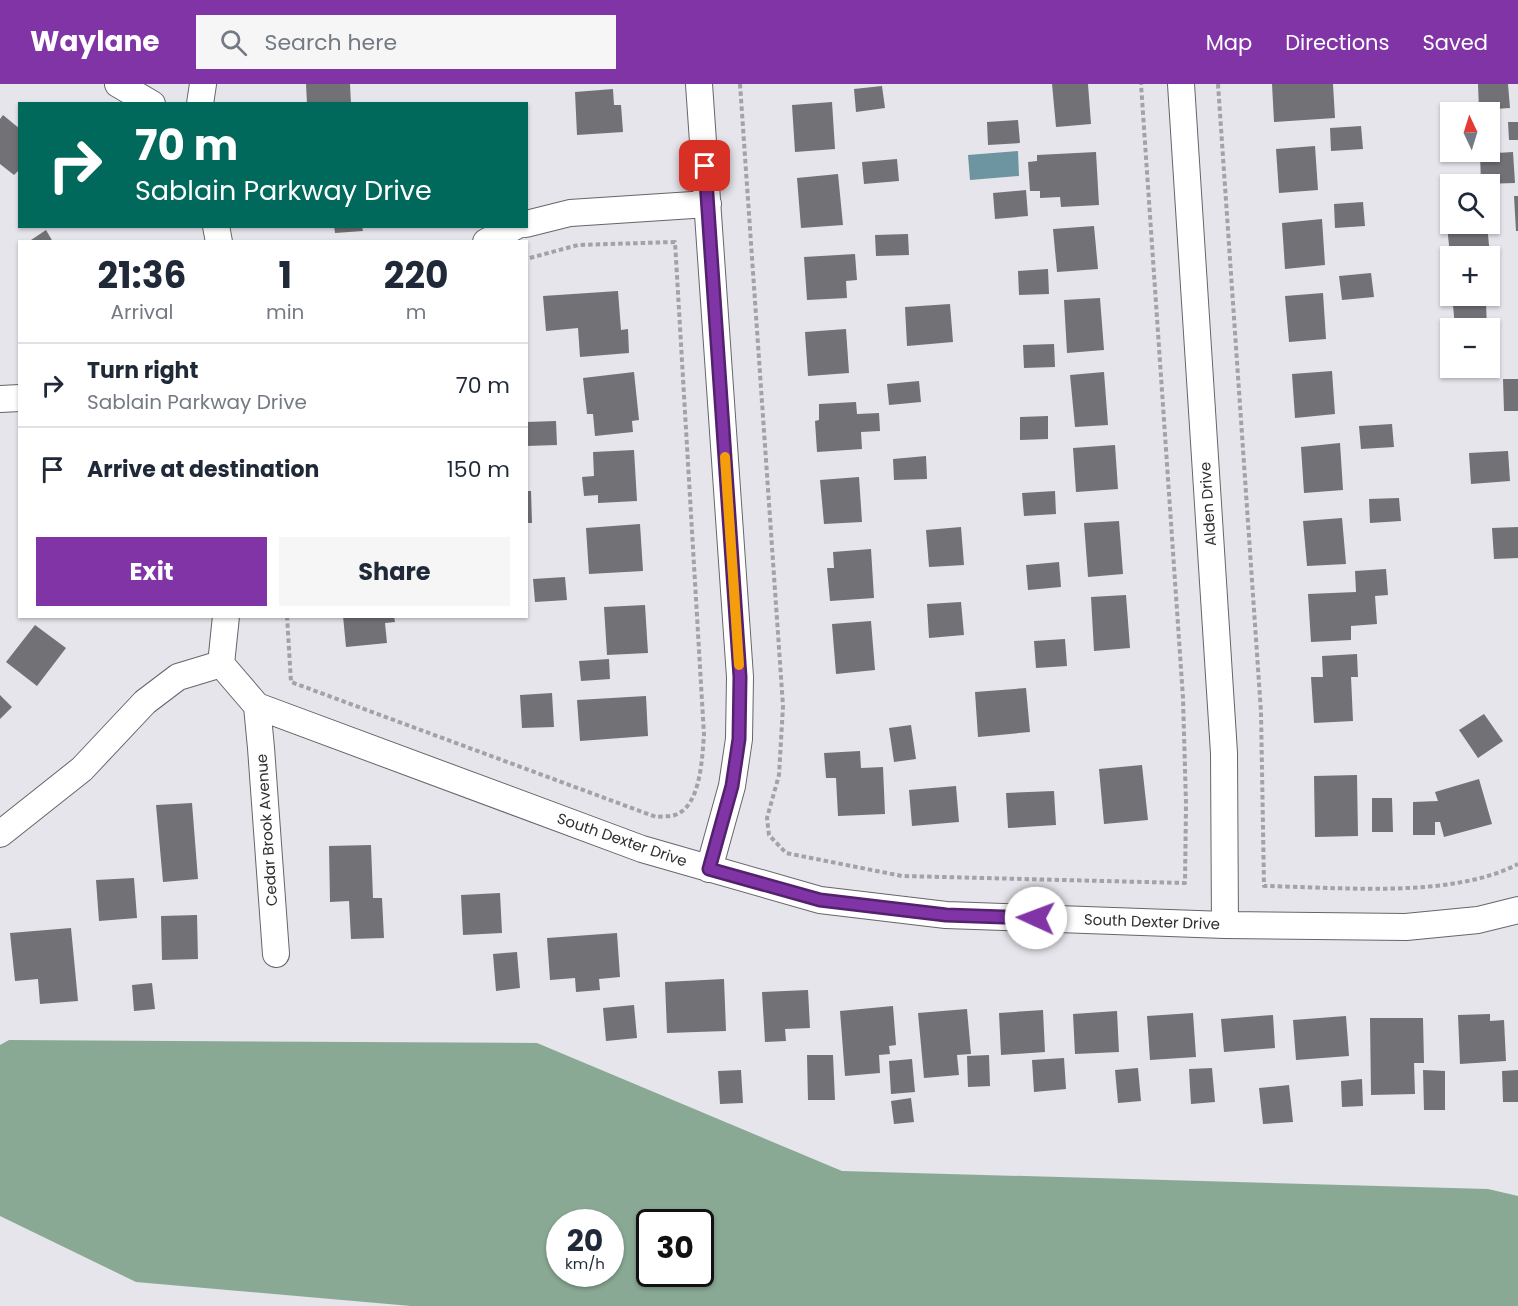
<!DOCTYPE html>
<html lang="en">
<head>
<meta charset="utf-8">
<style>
  :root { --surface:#fff; --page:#f6f6f7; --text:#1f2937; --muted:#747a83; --line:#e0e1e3; --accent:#8034a6 }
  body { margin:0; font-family:Poppins,sans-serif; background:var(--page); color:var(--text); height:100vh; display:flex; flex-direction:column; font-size:22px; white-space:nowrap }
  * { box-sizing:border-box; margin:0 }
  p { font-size:20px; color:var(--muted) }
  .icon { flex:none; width:33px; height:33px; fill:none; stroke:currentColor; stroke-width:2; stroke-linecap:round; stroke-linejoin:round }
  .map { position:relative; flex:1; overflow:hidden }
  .panel { position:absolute; left:18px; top:156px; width:510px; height:378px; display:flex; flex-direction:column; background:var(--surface); border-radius:0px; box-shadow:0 2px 4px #0004 }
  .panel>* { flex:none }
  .guide { position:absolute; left:18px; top:18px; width:510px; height:126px; border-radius:0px; box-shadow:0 2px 4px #0004; background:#00695c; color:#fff; overflow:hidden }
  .needle { width:39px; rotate:356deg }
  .tools { position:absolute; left:1440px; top:18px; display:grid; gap:12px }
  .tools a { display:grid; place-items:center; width:60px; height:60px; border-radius:0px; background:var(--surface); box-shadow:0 2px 4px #0004; font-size:30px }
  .speed { position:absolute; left:546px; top:1125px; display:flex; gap:12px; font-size:30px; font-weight:700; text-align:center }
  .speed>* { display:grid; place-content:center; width:78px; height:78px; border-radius:50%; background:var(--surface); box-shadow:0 2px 4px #0004; line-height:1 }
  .speed small { font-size:15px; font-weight:400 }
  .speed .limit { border:3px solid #111; border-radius:9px; background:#fff; color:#111 }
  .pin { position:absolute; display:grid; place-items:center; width:51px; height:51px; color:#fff; margin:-26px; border-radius:12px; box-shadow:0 3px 9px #0006 }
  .me { position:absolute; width:66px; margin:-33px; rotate:272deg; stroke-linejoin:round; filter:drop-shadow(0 0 4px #0008) }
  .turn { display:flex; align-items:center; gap:21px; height:126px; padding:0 18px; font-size:27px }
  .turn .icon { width:78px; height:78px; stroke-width:2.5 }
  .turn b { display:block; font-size:42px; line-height:51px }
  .eta { display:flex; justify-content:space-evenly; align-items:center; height:102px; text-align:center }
  .eta b { font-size:36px; font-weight:700; line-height:42px }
  .cta { display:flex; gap:12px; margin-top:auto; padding:12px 18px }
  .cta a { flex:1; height:69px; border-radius:0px; background:var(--accent); color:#fff; font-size:24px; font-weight:700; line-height:69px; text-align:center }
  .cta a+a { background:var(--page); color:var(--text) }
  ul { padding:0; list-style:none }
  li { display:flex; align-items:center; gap:18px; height:84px; padding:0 18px; border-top:2px solid var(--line) }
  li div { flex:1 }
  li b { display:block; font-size:22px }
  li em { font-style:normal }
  header { display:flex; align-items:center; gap:36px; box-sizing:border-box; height:84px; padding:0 30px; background:var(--accent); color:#fff }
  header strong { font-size:28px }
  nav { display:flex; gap:33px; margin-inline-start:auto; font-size:21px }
  .search { width:420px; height:54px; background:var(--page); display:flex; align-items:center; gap:15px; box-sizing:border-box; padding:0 21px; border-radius:0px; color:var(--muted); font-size:22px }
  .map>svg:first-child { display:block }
  .forest { fill:#89a994; fill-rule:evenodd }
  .water { fill:#6d94a1 }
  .building { fill:#717176 }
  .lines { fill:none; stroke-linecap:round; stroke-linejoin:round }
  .minor-casing { stroke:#66656a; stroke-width:28 }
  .path { stroke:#a2a2a7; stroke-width:4; stroke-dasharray:4.5 3; stroke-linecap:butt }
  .minor { stroke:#fff; stroke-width:26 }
  .route-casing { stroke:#53226c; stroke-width:15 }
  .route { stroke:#8034a6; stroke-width:10 }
  .slow { stroke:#f59e0b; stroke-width:10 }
  .labels { text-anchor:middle; stroke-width:6; stroke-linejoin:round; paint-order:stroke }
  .street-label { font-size:15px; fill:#2f2f31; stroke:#fff }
</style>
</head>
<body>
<header>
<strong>Waylane</strong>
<div class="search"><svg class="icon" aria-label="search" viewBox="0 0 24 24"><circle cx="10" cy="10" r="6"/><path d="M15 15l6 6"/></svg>Search here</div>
<nav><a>Map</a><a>Directions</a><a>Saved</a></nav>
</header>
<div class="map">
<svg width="1518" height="1222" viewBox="0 0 1518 1222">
  <rect width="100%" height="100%" fill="#e5e5eb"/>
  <path class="forest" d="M 9,956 L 537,959 L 842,1087 L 1488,1105 L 1518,1112 L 1518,1222 L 411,1222 L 136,1198 L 0,1132 L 0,961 ZM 610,1138 L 610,1190 L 560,1190 L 560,1138 ZM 700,1138 L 700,1190 L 650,1190 L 650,1138 Z"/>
  <path class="water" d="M 1018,67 L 1019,92 L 970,96 L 968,71 Z"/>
  <path class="building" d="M 306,0 L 350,0 L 351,20 L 307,20 Z
    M 1052,0 L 1088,0 L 1091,40 L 1056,43 Z
    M 1272,0 L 1333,0 L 1335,34 L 1274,38 Z
    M 1478,0 L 1508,0 L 1510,24 L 1479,26 Z
    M 882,2 L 885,24 L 856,28 L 854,5 Z
    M 613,5 L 614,21 L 621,21 L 623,48 L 577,51 L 575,8 Z
    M 832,18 L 835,65 L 795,68 L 792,21 Z
    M 3,31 L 20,45 L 20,85 L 14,91 L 0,80 L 0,35 Z
    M 1018,36 L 1020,59 L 988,61 L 987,38 Z
    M 1508,38 L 1518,38 L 1518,56 L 1509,56 Z
    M 1361,42 L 1363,65 L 1331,67 L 1330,44 Z
    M 1315,62 L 1318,106 L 1279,109 L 1276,65 Z
    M 1096,68 L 1099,121 L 1061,123 L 1060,113 L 1040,114 L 1040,107 L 1030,107 L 1028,78 L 1037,77 L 1037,71 Z
    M 1513,68 L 1515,99 L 1481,100 L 1480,70 Z
    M 897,75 L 899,97 L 864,100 L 862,78 Z
    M 838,90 L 843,141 L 801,144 L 797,94 Z
    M 1026,106 L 1028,132 L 995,135 L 993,109 Z
    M 1514,112 L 1518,112 L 1518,147 L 1516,147 Z
    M 1363,118 L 1365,142 L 1335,144 L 1334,120 Z
    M 1322,135 L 1325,181 L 1285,185 L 1282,139 Z
    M 1461,140 L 1487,140 L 1490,172 L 1450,172 L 1447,141 Z
    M 334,142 L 362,142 L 363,147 L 335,149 Z
    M 1094,142 L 1098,185 L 1057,188 L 1053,145 Z
    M 46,146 L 53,158 L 28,158 Z
    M 908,150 L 909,171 L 876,172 L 875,151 Z
    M 855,170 L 857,196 L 846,197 L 847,214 L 807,216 L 804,173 Z
    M 1048,185 L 1049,210 L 1019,211 L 1018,187 Z
    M 1371,189 L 1374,213 L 1342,216 L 1339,192 Z
    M 618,207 L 621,246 L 628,245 L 629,269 L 580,273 L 578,244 L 546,247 L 543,212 Z
    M 1323,209 L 1326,255 L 1289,258 L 1285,212 Z
    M 1100,214 L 1104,266 L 1067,269 L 1064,216 Z
    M 1486,219 L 1487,244 L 1455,244 L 1453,221 Z
    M 950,220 L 953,258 L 907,262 L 905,223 Z
    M 846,245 L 849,289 L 808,292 L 805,248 Z
    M 1054,260 L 1055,283 L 1024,284 L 1023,261 Z
    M 1332,287 L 1335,330 L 1295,334 L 1292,290 Z
    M 634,288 L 639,336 L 632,337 L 633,348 L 595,352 L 593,330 L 587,330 L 583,294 Z
    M 1104,288 L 1108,341 L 1075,343 L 1070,291 Z
    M 1503,295 L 1518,295 L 1518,327 L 1504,327 Z
    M 919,297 L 921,318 L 889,321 L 887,300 Z
    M 856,318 L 857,330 L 879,329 L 880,347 L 861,348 L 862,365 L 817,368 L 815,337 L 819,336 L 819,320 Z
    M 1048,332 L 1048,355 L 1020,356 L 1020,333 Z
    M 556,337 L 557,361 L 526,362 L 526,338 Z
    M 1392,340 L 1394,363 L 1361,365 L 1359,342 Z
    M 1340,359 L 1343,406 L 1304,409 L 1301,363 Z
    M 1115,361 L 1118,405 L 1076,408 L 1073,364 Z
    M 634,366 L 637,417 L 598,419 L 598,411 L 584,412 L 582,393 L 594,392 L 593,368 Z
    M 1508,367 L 1510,397 L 1471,400 L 1469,369 Z
    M 926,372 L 927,395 L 894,396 L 893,375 Z
    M 859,393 L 862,438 L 824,440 L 820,396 Z
    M 526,407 L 531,407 L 532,439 L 526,439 Z
    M 1055,407 L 1056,430 L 1024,432 L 1022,409 Z
    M 1399,414 L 1401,437 L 1370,439 L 1369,415 Z
    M 1342,434 L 1346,480 L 1307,482 L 1303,437 Z
    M 1119,437 L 1123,490 L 1088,493 L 1084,439 Z
    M 640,440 L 643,487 L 589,490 L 586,444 Z
    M 961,443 L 964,481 L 929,483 L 926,446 Z
    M 1518,443 L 1518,474 L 1494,475 L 1492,444 Z
    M 871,465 L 874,514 L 830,517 L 827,484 L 834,484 L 833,468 Z
    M 1059,478 L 1061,503 L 1028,506 L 1026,481 Z
    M 1386,485 L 1388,511 L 1375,512 L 1377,540 L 1351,542 L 1351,556 L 1311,558 L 1308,510 L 1356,508 L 1355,487 Z
    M 565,493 L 567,516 L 535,518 L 533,495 Z
    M 1126,511 L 1130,564 L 1094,567 L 1091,513 Z
    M 961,518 L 964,551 L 929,554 L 927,520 Z
    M 645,521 L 648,569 L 607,571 L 604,523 Z
    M 343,532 L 394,532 L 395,538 L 385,539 L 387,559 L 346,563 Z
    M 871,537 L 875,586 L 836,590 L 832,540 Z
    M 35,541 L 66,564 L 37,602 L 6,578 Z
    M 1065,555 L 1067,582 L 1036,584 L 1034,557 Z
    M 1357,570 L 1358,593 L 1351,593 L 1353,637 L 1314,639 L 1311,593 L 1323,593 L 1322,572 Z
    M 609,575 L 610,595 L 581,597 L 579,577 Z
    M 1026,604 L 1030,648 L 978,653 L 975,608 Z
    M 552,609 L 554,643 L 522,644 L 520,611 Z
    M 0,611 L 12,623 L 0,635 Z
    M 646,612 L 648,652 L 580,657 L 577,616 Z
    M 1484,630 L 1503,657 L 1478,674 L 1459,646 Z
    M 911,641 L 916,675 L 894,678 L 889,644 Z
    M 860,667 L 861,684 L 883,683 L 885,730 L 838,732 L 836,694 L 826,694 L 824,669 Z
    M 1142,681 L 1148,736 L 1104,740 L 1099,685 Z
    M 1357,691 L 1358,752 L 1315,753 L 1314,692 Z
    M 1479,695 L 1492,740 L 1444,753 L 1440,738 L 1435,738 L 1435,751 L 1413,751 L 1413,718 L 1438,717 L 1435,708 Z
    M 956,702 L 959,738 L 912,742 L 909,706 Z
    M 1054,707 L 1056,741 L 1008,744 L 1006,709 Z
    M 1372,714 L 1392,714 L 1393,748 L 1372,748 Z
    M 192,719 L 198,795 L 163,798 L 156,721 Z
    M 371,761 L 373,814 L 382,814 L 384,854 L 351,855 L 349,817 L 330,818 L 329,762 Z
    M 134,794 L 137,834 L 99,837 L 96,796 Z
    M 500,809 L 502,849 L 463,851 L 461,811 Z
    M 197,831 L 198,875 L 162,876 L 161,832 Z
    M 71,844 L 78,917 L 40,920 L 38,895 L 15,897 L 10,849 Z
    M 617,849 L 620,893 L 599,895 L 600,906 L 576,908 L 575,894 L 550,896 L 547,854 Z
    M 517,868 L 520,904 L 496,907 L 493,870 Z
    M 724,895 L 726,947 L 667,949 L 665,898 Z
    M 152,899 L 155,925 L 134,927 L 132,901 Z
    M 808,906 L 810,944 L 785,945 L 786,957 L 765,958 L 762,908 Z
    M 634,921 L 637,954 L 606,957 L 603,924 Z
    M 893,922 L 896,961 L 889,962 L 890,970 L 879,971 L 880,989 L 845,992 L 840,927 Z
    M 967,925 L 971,970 L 957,971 L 959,991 L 924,994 L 918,929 Z
    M 1043,926 L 1045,968 L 1001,971 L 999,929 Z
    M 1117,927 L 1119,968 L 1075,970 L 1073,930 Z
    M 1193,929 L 1196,973 L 1150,976 L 1147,932 Z
    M 1490,930 L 1490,937 L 1504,936 L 1506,977 L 1460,980 L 1458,931 Z
    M 1273,931 L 1275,964 L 1224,968 L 1221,935 Z
    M 1346,932 L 1349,972 L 1296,976 L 1293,936 Z
    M 1370,934 L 1423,934 L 1424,979 L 1414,979 L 1415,1010 L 1371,1011 Z
    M 807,971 L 833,971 L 835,1016 L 808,1016 Z
    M 989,971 L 990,1002 L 968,1003 L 967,972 Z
    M 1064,974 L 1066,1005 L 1034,1008 L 1032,976 Z
    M 912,975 L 915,1008 L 891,1010 L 889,977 Z
    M 1138,984 L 1141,1017 L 1118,1019 L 1115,986 Z
    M 1212,984 L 1215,1018 L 1191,1020 L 1189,985 Z
    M 741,986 L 743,1019 L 720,1020 L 718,987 Z
    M 1423,986 L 1445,987 L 1445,1026 L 1424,1026 Z
    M 1518,986 L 1518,1018 L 1503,1018 L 1502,987 Z
    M 1362,995 L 1363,1022 L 1342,1023 L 1341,997 Z
    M 1289,1001 L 1293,1038 L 1263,1040 L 1259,1004 Z
    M 911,1014 L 914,1038 L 894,1040 L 891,1017 Z"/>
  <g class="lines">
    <g class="minor-casing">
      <path id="minor" d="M 118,0 L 152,20
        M 699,0 L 740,593 L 739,655 L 732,702 L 709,785
        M 1181,0 L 1224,669 L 1225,841
        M 200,20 L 203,0
        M 526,140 L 570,129 L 708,120
        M 216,142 L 219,158
        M 486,158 L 516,142
        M 0,315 L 20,314
        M 221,580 L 257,622 L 642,765 L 820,816 L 946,831 L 1225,841 L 1406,843 L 1478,836 L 1518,826
        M 221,580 L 226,532
        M 257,622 L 261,664 L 276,870
        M 0,750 L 82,685 L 145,618 L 178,593 L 221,580"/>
    </g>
    <path class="path" d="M 740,0 L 783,622 L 779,691 L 767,734 L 769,751 L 786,769 L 902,792 L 1185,799 L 1186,720 L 1183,614 L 1141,0
      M 1218,0 L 1261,628 L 1264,802 C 1340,803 1451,815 1518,780
      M 287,532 L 291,598 L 656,733 C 662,732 669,733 675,731 C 701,722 702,674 704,651 L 675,158 L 578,161 L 526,175"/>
    <use href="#minor" class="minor"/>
  </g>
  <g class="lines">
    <g class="route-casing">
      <path id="route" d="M 705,82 L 740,593 L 739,655 L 732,702 L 709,785 L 820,816 L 946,831 L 1036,834"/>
    </g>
    <use href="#route" class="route"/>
    <path class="slow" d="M 725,373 L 739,581"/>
  </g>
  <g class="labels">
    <g class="street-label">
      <text transform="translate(1208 420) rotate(-94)" y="5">Alden Drive</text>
      <text transform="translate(267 746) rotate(-94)" y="5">Cedar Brook Avenue</text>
      <text transform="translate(622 756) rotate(19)" y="5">South Dexter Drive</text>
      <text transform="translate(1152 838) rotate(2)" y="5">South Dexter Drive</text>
    </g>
  </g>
</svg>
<div class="tools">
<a><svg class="needle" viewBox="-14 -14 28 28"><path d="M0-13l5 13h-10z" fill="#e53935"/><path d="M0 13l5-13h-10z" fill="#747a83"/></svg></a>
<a><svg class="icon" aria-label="search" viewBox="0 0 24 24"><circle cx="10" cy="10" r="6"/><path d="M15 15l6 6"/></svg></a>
<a>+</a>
<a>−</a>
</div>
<div class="speed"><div>20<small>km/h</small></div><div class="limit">30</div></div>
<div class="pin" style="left:705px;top:82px;background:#d93025"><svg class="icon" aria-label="arrive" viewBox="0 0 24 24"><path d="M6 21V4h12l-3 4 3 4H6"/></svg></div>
<svg class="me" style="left:1036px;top:834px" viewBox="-20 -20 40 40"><circle r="19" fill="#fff"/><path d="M0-13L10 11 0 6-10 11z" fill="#8034a6"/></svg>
<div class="guide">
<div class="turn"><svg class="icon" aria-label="right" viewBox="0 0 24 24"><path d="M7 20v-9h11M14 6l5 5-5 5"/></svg><div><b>70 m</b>Sablain Parkway Drive</div></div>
</div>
<section class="panel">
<div class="eta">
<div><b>21:36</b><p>Arrival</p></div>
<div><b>1</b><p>min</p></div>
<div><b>220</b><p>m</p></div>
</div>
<ul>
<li><svg class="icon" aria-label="right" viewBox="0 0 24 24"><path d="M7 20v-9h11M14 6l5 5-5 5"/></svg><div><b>Turn right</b><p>Sablain Parkway Drive</p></div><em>70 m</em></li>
<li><svg class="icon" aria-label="arrive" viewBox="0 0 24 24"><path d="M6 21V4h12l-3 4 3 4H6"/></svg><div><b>Arrive at destination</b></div><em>150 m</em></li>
</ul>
<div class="cta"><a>Exit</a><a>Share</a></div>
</section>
</div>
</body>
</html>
